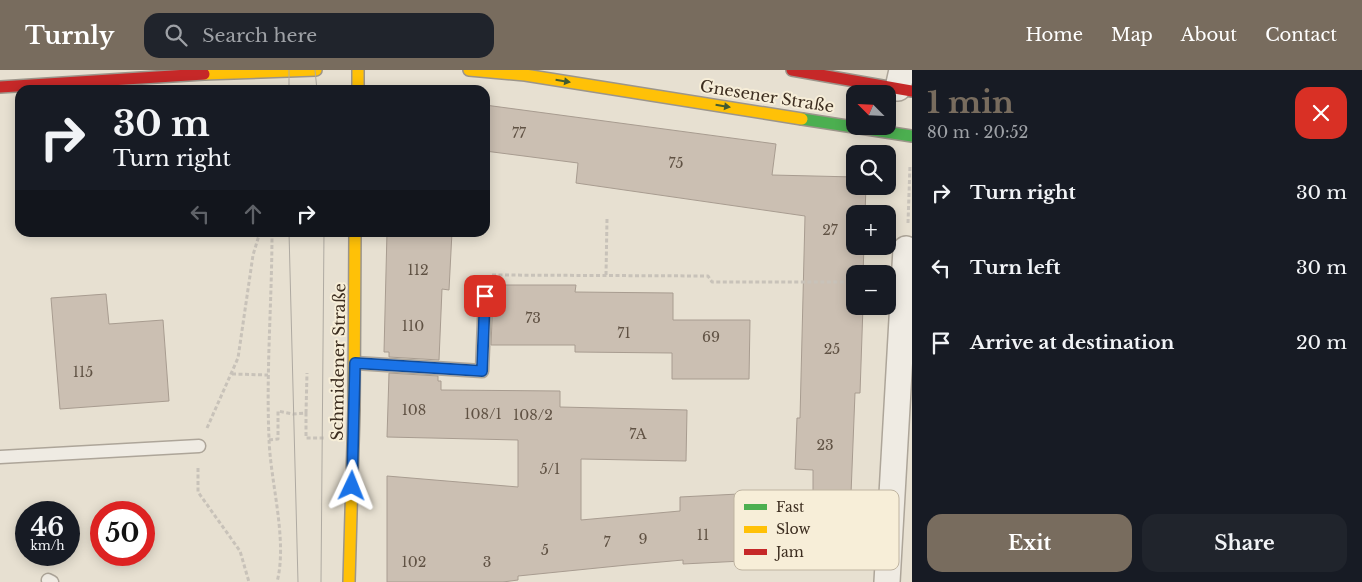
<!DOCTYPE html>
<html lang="en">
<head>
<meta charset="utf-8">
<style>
  :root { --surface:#171b24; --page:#20242c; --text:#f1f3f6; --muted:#9ea1a6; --accent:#786c5e }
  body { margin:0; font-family:"Libre Baskerville",serif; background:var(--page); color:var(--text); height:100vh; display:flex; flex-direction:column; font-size:19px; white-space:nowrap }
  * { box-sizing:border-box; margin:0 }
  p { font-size:16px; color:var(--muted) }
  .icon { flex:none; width:28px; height:28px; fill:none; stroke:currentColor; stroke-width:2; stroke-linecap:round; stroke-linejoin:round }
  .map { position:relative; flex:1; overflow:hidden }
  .sheet { display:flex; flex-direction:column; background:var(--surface); width:450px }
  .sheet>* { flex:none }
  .top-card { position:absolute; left:15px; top:15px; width:475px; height:152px; border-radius:15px; box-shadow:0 2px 12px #0003; background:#171b24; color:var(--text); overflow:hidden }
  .needle { width:32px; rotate:294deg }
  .fabs { position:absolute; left:846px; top:15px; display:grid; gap:10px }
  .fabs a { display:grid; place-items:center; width:50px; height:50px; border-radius:10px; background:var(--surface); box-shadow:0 2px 12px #0003; font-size:25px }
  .speed { position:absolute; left:15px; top:431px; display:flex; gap:10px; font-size:25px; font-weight:700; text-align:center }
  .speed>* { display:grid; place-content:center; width:65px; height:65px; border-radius:50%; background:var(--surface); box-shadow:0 2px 12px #0003; line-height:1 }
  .speed small { font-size:12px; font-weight:400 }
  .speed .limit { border:8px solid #d22; background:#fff; color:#111 }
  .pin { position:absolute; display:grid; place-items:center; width:42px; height:42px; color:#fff; margin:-21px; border-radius:10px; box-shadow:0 2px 8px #0006 }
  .me { position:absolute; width:55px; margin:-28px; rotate:2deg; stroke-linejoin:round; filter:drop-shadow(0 0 4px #0008) }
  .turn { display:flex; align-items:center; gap:18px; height:105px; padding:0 15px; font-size:22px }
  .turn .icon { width:65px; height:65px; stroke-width:2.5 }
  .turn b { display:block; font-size:35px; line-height:42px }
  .lanes { display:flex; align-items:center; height:48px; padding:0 15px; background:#0003; justify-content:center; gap:25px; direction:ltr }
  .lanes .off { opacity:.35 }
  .round { display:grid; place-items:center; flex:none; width:52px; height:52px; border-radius:15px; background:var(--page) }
  .head { display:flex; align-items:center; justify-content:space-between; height:85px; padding:0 15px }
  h1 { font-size:30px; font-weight:800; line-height:38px; color:var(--accent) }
  .action { display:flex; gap:10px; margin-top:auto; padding:10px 15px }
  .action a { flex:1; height:58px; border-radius:15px; background:var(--accent); color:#fff; font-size:20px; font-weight:800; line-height:58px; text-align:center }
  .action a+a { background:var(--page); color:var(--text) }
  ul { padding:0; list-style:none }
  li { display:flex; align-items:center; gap:15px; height:75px; padding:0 15px }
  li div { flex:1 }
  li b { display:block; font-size:19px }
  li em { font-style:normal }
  header { display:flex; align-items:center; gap:30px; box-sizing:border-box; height:70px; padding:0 25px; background:var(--accent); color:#fff }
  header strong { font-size:24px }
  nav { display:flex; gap:28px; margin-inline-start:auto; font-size:18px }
  .search { width:350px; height:45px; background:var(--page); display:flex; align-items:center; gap:12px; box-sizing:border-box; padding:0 18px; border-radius:15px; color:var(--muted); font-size:19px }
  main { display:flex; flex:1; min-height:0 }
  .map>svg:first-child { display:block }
  .building { fill:#cbbfb2; stroke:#a89c90 }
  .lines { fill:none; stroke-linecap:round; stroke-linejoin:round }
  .lane-casing { stroke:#ada599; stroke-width:15 }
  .street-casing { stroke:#ada599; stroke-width:28 }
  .fast-casing { stroke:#9c958a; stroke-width:14 }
  .slow-casing { stroke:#9c958a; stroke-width:14 }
  .jam-casing { stroke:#9c958a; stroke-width:14 }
  .path { stroke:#c8c2b9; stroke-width:3; stroke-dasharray:4 2.5; stroke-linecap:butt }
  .lane { stroke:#efebe3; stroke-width:12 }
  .street { stroke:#efebe3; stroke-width:25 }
  .fast { stroke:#4caf50; stroke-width:11 }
  .slow { stroke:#ffc107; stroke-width:11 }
  .jam { stroke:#c62828; stroke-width:11 }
  .tram { stroke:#afaaa2; stroke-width:1 }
  .oneway { fill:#425b31 }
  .route-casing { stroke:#114b97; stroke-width:12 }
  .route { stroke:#1a73e8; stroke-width:9 }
  .labels { text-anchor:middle; stroke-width:4; stroke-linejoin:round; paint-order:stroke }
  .number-label { font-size:14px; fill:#605244 }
  .street-label { font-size:16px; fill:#3d2e20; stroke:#f7eed8 }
  .key { fill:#f7eed8; stroke:#bfb4a1; stroke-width:1 }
  .key-label { font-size:14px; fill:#3d2e20 }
</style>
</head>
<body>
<header>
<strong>Turnly</strong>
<div class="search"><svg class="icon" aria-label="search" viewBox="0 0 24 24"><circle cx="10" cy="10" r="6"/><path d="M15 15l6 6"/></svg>Search here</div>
<nav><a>Home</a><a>Map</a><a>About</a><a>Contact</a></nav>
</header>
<main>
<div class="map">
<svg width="912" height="512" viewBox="0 0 912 512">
  <rect width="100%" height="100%" fill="#e7e0d1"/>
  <path class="building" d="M 485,35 L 776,74 L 772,105 L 855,107 L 855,116 L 866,116 L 865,144 L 855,144 L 855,176 L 864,176 L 863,204 L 855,204 L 855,236 L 863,236 L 860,323 L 855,323 L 851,424 L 854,424 L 853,486 L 761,484 L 762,490 L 683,494 L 683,490 L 627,495 L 518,506 L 518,510 L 503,512 L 387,512 L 387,406 L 518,417 L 518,370 L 387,367 L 389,303 L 438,306 L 438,311 L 441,311 L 441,320 L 560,321 L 560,337 L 687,340 L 686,391 L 581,389 L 581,450 L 680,441 L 680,427 L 758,423 L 759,447 L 813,447 L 813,400 L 795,399 L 797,348 L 800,348 L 805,146 L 576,113 L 578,93 L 485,81 Z
    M 387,162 L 452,162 L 449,220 L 442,219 L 439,290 L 389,287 L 389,282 L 384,282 Z
    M 490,215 L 576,215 L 575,222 L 673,223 L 673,250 L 750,250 L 749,309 L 672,309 L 672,283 L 575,282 L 575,275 L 491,275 L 493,226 Z
    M 106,224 L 109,254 L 163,250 L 169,331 L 60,339 L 51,228 Z"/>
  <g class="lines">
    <g class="lane-casing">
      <path id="lane" d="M 355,293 L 482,301 L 485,226
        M 0,387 L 199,376
        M 48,510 L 52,512"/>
    </g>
    <g class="street-casing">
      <path id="street" d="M 898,18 L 902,0
        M 887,512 L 906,179"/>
    </g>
    <g class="fast-casing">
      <path id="fast" d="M 802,49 L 912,66"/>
    </g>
    <g class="slow-casing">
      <path id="slow" d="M 358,0 L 358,20
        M 469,0 L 525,5 L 802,49
        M 204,4 L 316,0
        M 349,512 L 354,340 L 355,162"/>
    </g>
    <g class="jam-casing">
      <path id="jam" d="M 792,0 L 912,21
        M 0,17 L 204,4"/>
    </g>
    <path class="path" d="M 908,153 L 910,95
      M 272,162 C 272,231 266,300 269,368 C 270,411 288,470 277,512
      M 492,205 L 708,206 L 712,212 L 855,212
      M 606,205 L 607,149
      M 232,304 L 268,305
      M 306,343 L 307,303
      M 207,358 L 238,288 L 253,185 L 260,162
      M 269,370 L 278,369 L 278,341 L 293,344 L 306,343 L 306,368 L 325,368
      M 198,398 L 198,422 L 240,481 L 249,512"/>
    <use href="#lane" class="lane"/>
    <use href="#street" class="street"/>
    <use href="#fast" class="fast"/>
    <use href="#slow" class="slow"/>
    <use href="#jam" class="jam"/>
    <path class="tram" d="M 289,0 L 289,20
      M 315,0 L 317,20
      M 289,162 L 298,512
      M 321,512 L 324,162"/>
  </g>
  <defs><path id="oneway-solid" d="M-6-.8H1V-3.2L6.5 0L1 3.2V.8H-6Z" transform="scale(1.25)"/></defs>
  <g class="oneway">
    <use href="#oneway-solid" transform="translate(563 11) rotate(9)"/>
    <use href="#oneway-solid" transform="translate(723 36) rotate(9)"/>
  </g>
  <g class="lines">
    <g class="route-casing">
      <path id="route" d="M 352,416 L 355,293 L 482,301 L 485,226"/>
    </g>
    <use href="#route" class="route"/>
  </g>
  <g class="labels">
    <g class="number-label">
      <text x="519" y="68">77</text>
      <text x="676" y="98">75</text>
      <text x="830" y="165">27</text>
      <text x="418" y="205">112</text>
      <text x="533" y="253">73</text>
      <text x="413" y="261">110</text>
      <text x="624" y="268">71</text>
      <text x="711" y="272">69</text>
      <text x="832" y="284">25</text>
      <text x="83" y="307">115</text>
      <text x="414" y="345">108</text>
      <text x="483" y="349">108/1</text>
      <text x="533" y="350">108/2</text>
      <text x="638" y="369">7A</text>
      <text x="825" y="380">23</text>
      <text x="550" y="404">5/1</text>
      <text x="703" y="470">11</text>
      <text x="643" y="474">9</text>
      <text x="607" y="477">7</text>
      <text x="545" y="485">5</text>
      <text x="414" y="497">102</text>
      <text x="487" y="497">3</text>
    </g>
    <g class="street-label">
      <text transform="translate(767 26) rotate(9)" y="6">Gnesener Straße</text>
      <text transform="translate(338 292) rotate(-89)" y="6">Schmidener Straße</text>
    </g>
  </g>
  <rect x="734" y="420" width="165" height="80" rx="8" class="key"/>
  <rect x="744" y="434" width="23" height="6" fill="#4caf50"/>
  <rect x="744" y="456" width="23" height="7" fill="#ffc107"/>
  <rect x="744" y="479" width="23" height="6" fill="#c62828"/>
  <g class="key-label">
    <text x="776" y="442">Fast</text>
    <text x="776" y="464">Slow</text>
    <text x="776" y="487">Jam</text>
  </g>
</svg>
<div class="fabs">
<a><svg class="needle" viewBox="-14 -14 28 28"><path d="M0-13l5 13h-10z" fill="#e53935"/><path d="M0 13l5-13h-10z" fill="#9ea1a6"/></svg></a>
<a><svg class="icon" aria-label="search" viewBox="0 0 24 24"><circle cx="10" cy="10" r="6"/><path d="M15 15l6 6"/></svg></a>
<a>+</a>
<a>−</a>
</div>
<div class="speed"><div>46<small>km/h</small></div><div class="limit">50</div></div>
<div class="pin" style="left:485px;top:226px;background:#d93025"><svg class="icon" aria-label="arrive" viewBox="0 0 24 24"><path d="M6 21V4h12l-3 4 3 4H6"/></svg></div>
<svg class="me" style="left:352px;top:416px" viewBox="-20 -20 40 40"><path d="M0-17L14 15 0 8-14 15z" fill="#1a73e8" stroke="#fff" stroke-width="4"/></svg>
<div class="top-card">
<div class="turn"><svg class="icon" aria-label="right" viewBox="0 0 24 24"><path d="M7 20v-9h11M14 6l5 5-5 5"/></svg><div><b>30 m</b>Turn right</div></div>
<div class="lanes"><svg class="icon off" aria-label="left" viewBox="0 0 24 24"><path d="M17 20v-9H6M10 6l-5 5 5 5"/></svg><svg class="icon off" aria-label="ahead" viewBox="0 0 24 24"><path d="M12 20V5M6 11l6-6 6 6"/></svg><svg class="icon" aria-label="right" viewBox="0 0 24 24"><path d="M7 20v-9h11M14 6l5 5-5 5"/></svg></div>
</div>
</div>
<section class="sheet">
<div class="head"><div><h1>1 min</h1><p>80 m · 20:52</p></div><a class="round" style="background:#d93025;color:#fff"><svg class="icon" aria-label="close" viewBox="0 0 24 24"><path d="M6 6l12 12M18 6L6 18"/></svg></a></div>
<ul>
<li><svg class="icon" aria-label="right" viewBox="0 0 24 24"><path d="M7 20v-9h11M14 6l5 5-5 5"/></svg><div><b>Turn right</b></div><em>30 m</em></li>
<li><svg class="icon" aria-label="left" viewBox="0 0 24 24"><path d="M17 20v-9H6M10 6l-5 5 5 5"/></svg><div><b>Turn left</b></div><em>30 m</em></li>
<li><svg class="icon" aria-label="arrive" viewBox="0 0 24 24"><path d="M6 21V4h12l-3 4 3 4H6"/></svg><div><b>Arrive at destination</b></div><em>20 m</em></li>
</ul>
<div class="action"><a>Exit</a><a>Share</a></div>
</section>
</main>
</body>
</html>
